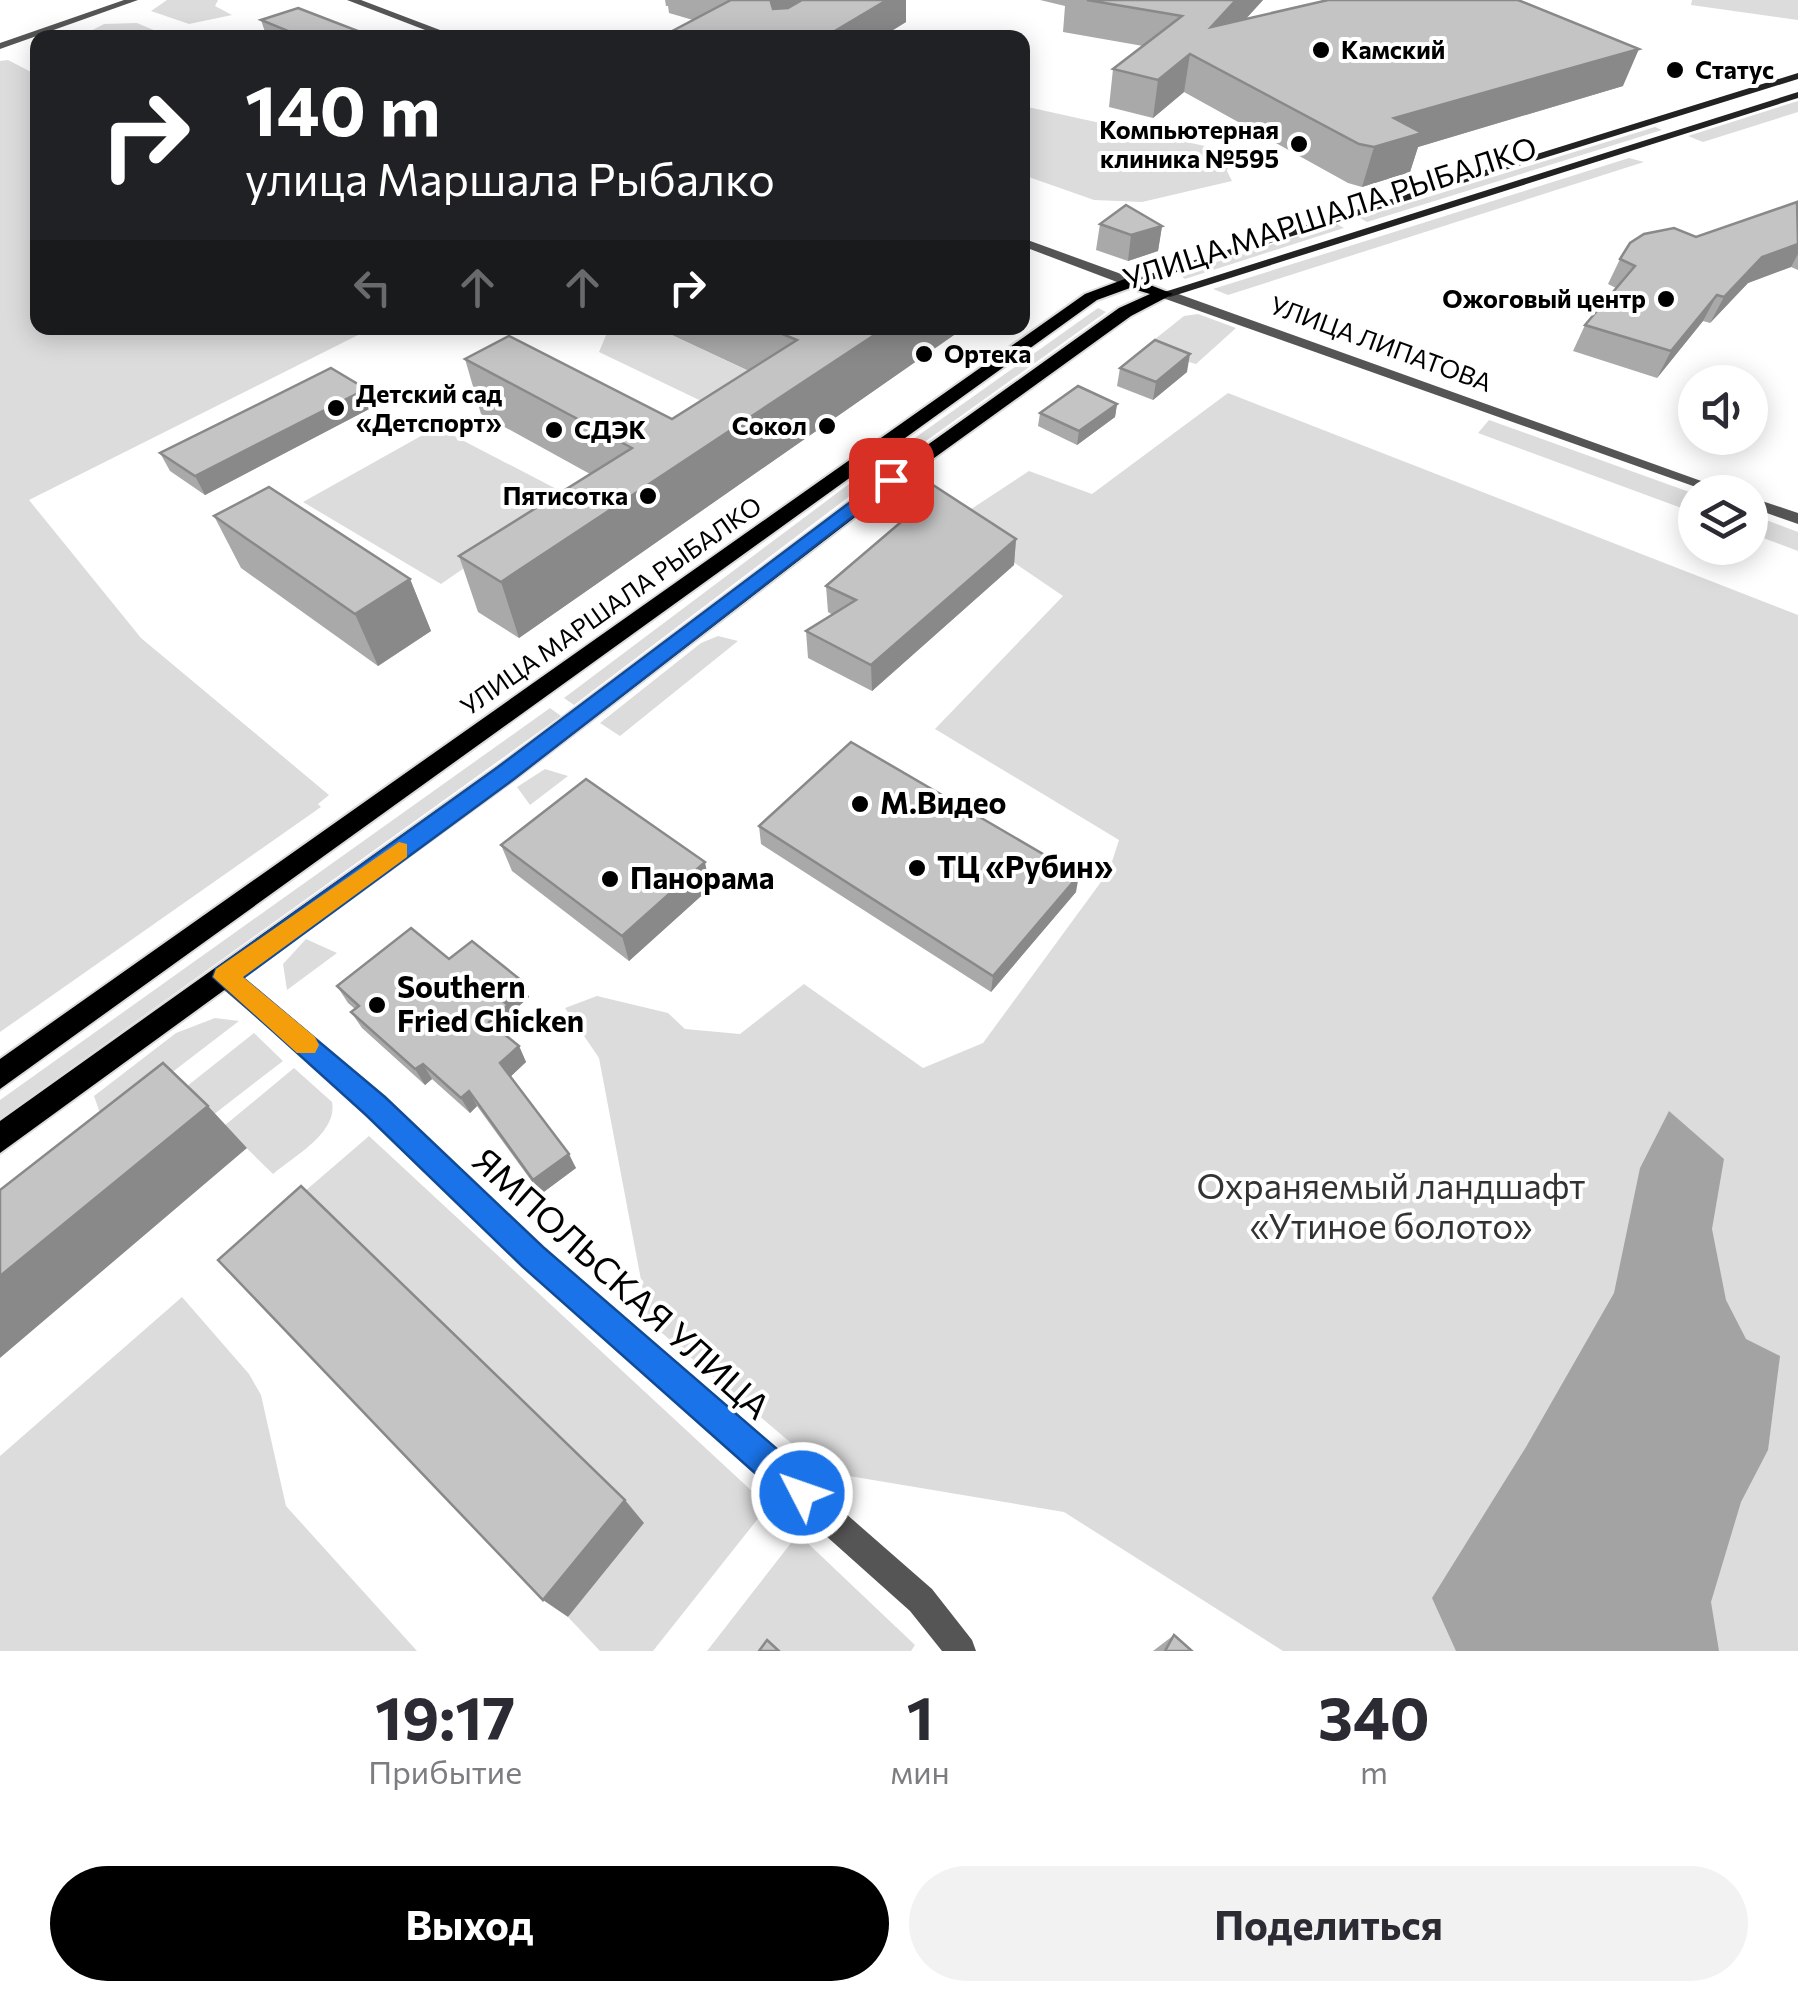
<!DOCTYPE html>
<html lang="ru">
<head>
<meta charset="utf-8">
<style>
  :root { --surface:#fff; --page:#f2f2f3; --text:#2b2b33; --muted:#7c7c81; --accent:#000 }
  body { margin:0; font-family:Commissioner,sans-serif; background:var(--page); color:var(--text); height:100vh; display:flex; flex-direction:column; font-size:38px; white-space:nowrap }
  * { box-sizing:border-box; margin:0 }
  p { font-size:32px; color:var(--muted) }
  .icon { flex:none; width:55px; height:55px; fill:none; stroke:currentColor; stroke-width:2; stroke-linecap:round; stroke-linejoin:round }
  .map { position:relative; height:1651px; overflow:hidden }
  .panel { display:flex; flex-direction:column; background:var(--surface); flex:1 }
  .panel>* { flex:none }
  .guide { position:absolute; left:30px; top:30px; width:1000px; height:305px; border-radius:20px; box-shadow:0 5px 25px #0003; background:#202124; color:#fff; overflow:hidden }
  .buttons { position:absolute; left:1678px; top:365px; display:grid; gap:20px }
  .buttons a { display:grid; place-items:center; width:90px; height:90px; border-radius:50%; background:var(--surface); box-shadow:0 5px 25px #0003; font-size:50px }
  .pin { position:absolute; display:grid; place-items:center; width:85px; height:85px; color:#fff; margin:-42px; border-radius:20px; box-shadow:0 5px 15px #0006 }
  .me { position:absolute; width:110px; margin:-55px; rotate:311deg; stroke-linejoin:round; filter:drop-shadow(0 0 8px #0008) }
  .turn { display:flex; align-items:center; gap:35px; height:210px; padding:0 50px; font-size:45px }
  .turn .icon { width:130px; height:130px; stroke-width:2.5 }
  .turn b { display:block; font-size:70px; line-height:85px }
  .lanes { display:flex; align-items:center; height:95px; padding:0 50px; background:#0003; justify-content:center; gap:50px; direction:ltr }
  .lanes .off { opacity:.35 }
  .eta { display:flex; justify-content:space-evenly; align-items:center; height:170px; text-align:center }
  .eta b { font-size:60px; font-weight:700; line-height:70px }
  .button { display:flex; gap:20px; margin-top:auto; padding:20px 50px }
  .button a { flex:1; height:115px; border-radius:60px; background:var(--accent); color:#fff; font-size:40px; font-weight:700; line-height:115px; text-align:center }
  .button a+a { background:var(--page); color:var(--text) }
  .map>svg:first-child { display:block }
  .green { fill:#dcdcdc }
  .water { fill:#a3a3a3 }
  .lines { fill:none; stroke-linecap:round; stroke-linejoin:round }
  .primary-casing { stroke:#dbdbdb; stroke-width:4 }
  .minor { fill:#555; fill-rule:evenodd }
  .tertiary { fill:#555; fill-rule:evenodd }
  .secondary { fill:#222; fill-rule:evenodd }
  .primary { fill:#000; fill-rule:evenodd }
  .wall { fill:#a9a9a9 }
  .shaded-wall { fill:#898989 }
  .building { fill:#c4c4c4; stroke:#898989; stroke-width:2.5 }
  .route { fill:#1a73e8; stroke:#114b97; stroke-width:2.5 }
  .slow { fill:#f59e0b }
  .poi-dot { fill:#000; stroke:#fff; stroke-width:4 }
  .labels { text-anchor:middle; stroke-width:8; stroke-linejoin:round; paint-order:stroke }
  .far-poi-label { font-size:25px; font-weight:bold; fill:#000; stroke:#fff; text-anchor:start }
  .far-street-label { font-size:25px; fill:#000; stroke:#fff }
  .street-label { font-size:30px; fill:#000; stroke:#fff }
  .poi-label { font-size:30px; font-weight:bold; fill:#000; stroke:#fff; text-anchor:start }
  .near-park-label { font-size:35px; fill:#333; stroke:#fff }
  .near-street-label { font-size:35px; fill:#000; stroke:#fff }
</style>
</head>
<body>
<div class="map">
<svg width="1798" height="1651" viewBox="0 0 1798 1651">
  <rect width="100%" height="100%" fill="#fff"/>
  <path class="green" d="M 167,0 L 218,0 L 215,6 L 232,15 L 189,24 L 151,11 Z
    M 1692,0 L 1798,0 L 1798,20 L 1691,5 Z
    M 137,23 L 163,34 L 191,37 L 79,37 L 104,24 Z
    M 8,60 L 37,75 L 38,328 L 372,328 L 29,500 L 141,638 L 329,795 L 318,804 L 321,807 L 0,1032 L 0,61 Z
    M 1798,101 L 1798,112 L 1703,142 L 1688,136 Z
    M 1023,106 L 1232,152 L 1227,171 L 1232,181 L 1142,202 L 1094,200 L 1023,175 Z
    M 1655,127 L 1662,130 L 1367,222 L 1360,218 Z
    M 1629,158 L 1644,162 L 1228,295 L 1213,289 Z
    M 1337,224 L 1344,228 L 1185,279 L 1178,274 Z
    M 1098,308 L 1106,312 L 905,456 L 895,452 Z
    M 1198,314 L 1236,328 L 1196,364 L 1157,353 L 1150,343 L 1184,316 Z
    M 609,328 L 657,328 L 768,380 L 720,410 L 599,352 Z
    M 1228,393 L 1798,615 L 1798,1651 L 1283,1651 L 1064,1512 L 825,1472 L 649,1322 L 599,1058 L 565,1008 L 597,996 L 668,1013 L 685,1029 L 740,1034 L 804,984 L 923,1068 L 983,1043 L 1109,871 L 1119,840 L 935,729 L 1063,596 L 953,521 L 1029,471 L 1092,494 Z
    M 1489,420 L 1695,494 L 1695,513 L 1478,433 Z
    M 437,427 L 595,509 L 506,539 L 441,584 L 303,502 Z
    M 849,484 L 859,489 L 574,705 L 564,698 Z
    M 1750,514 L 1798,532 L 1798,551 L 1750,533 Z
    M 718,636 L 738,641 L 620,736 L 600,723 L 701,643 Z
    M 550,708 L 561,716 L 0,1119 L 0,1100 Z
    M 545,769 L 568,776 L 530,805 L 517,787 Z
    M 306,939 L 337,953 L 287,990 L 283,964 Z
    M 215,1018 L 239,1021 L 55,1162 L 102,1119 L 94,1096 L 176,1033 Z
    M 254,1033 L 283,1061 L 213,1115 L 167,1102 Z
    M 294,1068 L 332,1102 C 338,1133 294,1156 273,1174 L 224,1126 Z
    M 369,1136 L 768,1506 L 653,1651 L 600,1651 L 568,1617 L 643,1524 L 226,1259 Z
    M 182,1297 L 249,1374 L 261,1395 L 286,1506 L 417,1651 L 0,1651 L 0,1456 Z
    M 798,1534 L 915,1645 L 911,1651 L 707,1651 Z"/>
  <path class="water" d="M 1669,1111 L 1724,1159 L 1712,1229 L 1726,1300 L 1746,1339 L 1780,1356 L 1768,1450 L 1741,1502 L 1711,1602 L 1719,1651 L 1456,1651 L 1432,1598 L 1526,1447 L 1614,1293 L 1640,1168 Z"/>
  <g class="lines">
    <g class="primary-casing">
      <path id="primary" d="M 1130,277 L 1173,294 L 1131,316 L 898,484 L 515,779 L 0,1153 L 0,1121 L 497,767 L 884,476 L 1119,308 L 1150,294 L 1130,288 L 1097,300 L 0,1089 L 0,1059 L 1085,294 Z"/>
    </g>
    <path class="minor" d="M 225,968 L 233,970 L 384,1098 L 542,1248 L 932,1589 L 972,1640 L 976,1651 L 942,1651 L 910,1611 L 524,1266 L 368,1114 L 217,984 L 214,977 L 217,970 Z"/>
    <path class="tertiary" d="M 124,0 L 138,0 L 0,49 L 0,43 Z
      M 347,0 L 361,0 L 461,38 L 446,38 Z
      M 1022,238 L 1135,279 L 1136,282 L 1125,285 L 1022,246 Z
      M 1160,291 L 1170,291 L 1732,492 L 1710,492 L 1160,297 Z
      M 1750,497 L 1798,513 L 1798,524 L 1750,507 Z"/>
    <path class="secondary" d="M 1798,73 L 1798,79 L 1135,285 L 1124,282 Z
      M 1798,92 L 1798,98 L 1170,297 L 1158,294 Z"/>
    <use href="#primary" class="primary"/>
  </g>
  <path class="wall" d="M 665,0 L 906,0 L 906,22 L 880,38 L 659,38 L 693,20 L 669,13 L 668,6 L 666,6 Z
    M 1040,0 L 1263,0 L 1246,19 L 1623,86 L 1418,147 L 1410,172 L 1362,187 L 1348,183 L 1184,92 L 1153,118 L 1109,107 L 1113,69 L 1143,46 L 1063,32 L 1065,6 Z
    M 261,20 L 360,38 L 267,38 Z
    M 1798,203 L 1798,270 L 1791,267 L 1748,283 L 1710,323 L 1703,321 L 1657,378 L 1573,351 L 1585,325 L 1616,288 L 1608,284 L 1620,259 L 1696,237 Z
    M 1100,224 L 1162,226 L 1158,251 L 1128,261 L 1096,250 Z
    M 657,328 L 964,328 L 519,638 L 478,612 L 459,556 L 590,474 L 481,414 L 465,359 L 672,419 L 749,371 Z
    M 1120,368 L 1187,372 L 1153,400 L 1117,386 Z
    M 1117,404 L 1115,417 L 1077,445 L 1038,426 L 1040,413 Z
    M 373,407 L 205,495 L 170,471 L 160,453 Z
    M 901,504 L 1016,539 L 1014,565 L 872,691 L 808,658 L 806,631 L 833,615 L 828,612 L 826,586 L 901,522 Z
    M 214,516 L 410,579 L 431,631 L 378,666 L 241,568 Z
    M 759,826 L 1076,892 L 991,992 L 761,844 Z
    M 501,845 L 710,888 L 629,961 L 512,871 Z
    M 449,959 L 529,997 L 511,1013 L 515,1022 L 503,1033 L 519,1046 L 526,1062 L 510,1077 L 576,1168 L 541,1194 L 477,1106 L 470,1113 L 432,1079 L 425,1085 L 362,1028 L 351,1012 L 355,1009 L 348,1003 L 337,986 Z
    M 1174,1635 L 1192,1651 L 1153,1651 Z"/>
  <path class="shaded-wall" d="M 774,0 L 828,0 L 773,35 L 771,2 Z
    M 887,0 L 906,0 L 906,22 L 880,38 L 823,38 Z
    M 1236,0 L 1263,0 L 1205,63 L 1211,27 Z
    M 358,31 L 360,38 L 341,38 Z
    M 1639,49 L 1623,86 L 1418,147 L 1410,172 L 1362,187 L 1374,147 L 1394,118 Z
    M 1190,54 L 1184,92 L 1153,118 L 1158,80 Z
    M 1162,226 L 1158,251 L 1128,261 L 1131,235 Z
    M 1798,244 L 1798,254 L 1791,267 L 1748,283 L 1710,323 L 1724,297 L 1762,257 Z
    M 1717,295 L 1703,321 L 1657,378 L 1671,351 Z
    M 885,328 L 964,328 L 519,638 L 501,582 Z
    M 1190,354 L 1187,372 L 1153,400 L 1156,382 Z
    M 366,389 L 373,407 L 205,495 L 195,476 Z
    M 1117,404 L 1115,417 L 1077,445 L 1079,431 Z
    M 1016,539 L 1014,565 L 872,691 L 871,665 Z
    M 410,579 L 431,631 L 378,666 L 355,614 Z
    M 705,862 L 710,888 L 629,961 L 622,936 Z
    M 1079,875 L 1076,892 L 991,992 L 993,976 Z
    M 522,981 L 529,997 L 511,1013 L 515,1022 L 497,1038 L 489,1022 L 500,999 Z
    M 519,1046 L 526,1062 L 508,1079 L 500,1063 Z
    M 423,1064 L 432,1079 L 425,1085 L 415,1069 Z
    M 469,1091 L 477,1106 L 470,1113 L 461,1098 Z
    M 208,1106 L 247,1148 L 0,1358 L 0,1276 Z
    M 569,1154 L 576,1168 L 541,1194 L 533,1180 Z
    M 625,1500 L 644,1523 L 568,1617 L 543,1600 Z"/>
  <path class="building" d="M 731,0 L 774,0 L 771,2 L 773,9 L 788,8 L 802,0 L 887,0 L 823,38 L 659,38 Z
    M 1087,0 L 1236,0 L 1211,27 L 1328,0 L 1518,0 L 1639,49 L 1394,118 L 1422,133 L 1374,147 L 1359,144 L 1190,54 L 1158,80 L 1113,69 L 1182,16 Z
    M 298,8 L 358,31 L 341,38 L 305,38 L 261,20 Z
    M 1797,202 L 1798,244 L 1762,257 L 1724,297 L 1717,295 L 1671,351 L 1585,325 L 1635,266 L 1620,259 L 1630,243 L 1644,234 L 1674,228 L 1696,237 Z
    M 1126,205 L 1162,226 L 1131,235 L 1100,224 Z
    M 768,328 L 885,328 L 501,582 L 459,556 L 632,448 L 465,359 L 509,336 L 672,419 L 797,340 Z
    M 1155,340 L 1190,354 L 1156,382 L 1120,368 Z
    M 331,368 L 366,389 L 195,476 L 160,453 Z
    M 1078,386 L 1117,404 L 1079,431 L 1040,413 Z
    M 930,483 L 1016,539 L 871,665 L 806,631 L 856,600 L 826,586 L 914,511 L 901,504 Z
    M 269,487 L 410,579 L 355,614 L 214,516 Z
    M 851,742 L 1079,875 L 993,976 L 759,826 Z
    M 586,779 L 705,862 L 622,936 L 501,845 Z
    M 411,928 L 449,959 L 472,941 L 522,981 L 500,999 L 508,1005 L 489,1022 L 519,1046 L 500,1063 L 569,1154 L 533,1180 L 469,1091 L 461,1098 L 423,1064 L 415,1069 L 351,1012 L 359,1006 L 337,986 Z
    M 163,1063 L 208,1106 L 0,1276 L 0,1190 Z
    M 301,1186 L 625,1500 L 543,1600 L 218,1260 Z
    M 1174,1635 L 1192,1651 L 1165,1651 Z
    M 767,1640 L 779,1651 L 759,1651 Z"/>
  <path class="route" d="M 885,476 L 900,480 L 514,779 L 243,978 L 385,1097 L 543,1247 L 814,1481 L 819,1493 L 814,1505 L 802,1509 L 791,1505 L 523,1267 L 366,1115 L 213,977 L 216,969 L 498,767 Z"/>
  <path class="slow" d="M 399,842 L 407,844 L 407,857 L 243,977 L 315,1037 L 319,1045 L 315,1053 L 297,1053 L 213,977 L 216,969 Z"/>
  <g class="poi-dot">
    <circle cx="1321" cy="50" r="10"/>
    <circle cx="1675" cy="70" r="10"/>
    <circle cx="1299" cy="144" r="10"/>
    <circle cx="1666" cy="299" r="10"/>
    <circle cx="924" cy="354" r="10"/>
    <circle cx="336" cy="408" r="10"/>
    <circle cx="827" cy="426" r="10"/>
    <circle cx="554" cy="430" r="10"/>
    <circle cx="648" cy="496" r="10"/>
    <circle cx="860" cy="804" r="10"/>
    <circle cx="917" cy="868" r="10"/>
    <circle cx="610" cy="879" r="10"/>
    <circle cx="377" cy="1005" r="10"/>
  </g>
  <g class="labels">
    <g class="far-poi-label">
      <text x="1341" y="59">Камский</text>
      <text x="1695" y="79">Статус</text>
      <text x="1279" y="139" text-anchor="end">Компьютерная<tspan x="1279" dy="29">клиника №595</tspan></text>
      <text x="1646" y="308" text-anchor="end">Ожоговый центр</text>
      <text x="944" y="363">Ортека</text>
      <text x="356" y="403">Детский сад<tspan x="356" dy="29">«Детспорт»</tspan></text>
      <text x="807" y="435" text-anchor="end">Сокол</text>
      <text x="574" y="439">СДЭК</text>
      <text x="628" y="505" text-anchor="end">Пятисотка</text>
    </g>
    <g class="far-street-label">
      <text transform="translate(1381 344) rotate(20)" y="9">УЛИЦА ЛИПАТОВА</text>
      <text transform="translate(611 606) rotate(-35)" y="9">УЛИЦА МАРШАЛА РЫБАЛКО</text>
    </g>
    <g class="street-label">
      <text transform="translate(1330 214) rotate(-18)" y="10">УЛИЦА МАРШАЛА РЫБАЛКО</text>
    </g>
    <g class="poi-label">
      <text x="880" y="814">М.Видео</text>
      <text x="937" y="878">ТЦ «Рубин»</text>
      <text x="630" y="889">Панорама</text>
      <text x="397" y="998">Southern<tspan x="397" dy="34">Fried Chicken</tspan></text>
    </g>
    <g class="near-park-label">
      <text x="1391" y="1199">Охраняемый ландшафт<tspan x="1391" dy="40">«Утиное болото»</tspan></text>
    </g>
    <g class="near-street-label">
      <text transform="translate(621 1284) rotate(42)" y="12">ЯМПОЛЬСКАЯ УЛИЦА</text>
    </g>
  </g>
</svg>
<div class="buttons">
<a><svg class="icon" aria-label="sound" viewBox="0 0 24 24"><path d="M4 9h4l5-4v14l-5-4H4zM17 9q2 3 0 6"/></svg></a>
<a><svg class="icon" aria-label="layers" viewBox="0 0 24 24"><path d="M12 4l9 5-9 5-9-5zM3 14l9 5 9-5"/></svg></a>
</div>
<div class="pin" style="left:891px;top:480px;background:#d93025"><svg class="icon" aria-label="arrive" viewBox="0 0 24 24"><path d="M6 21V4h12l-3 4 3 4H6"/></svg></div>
<svg class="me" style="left:802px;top:1493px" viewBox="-20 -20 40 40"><circle r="17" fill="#1a73e8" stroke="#fff" stroke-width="3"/><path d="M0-11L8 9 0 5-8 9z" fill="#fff"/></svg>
<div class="guide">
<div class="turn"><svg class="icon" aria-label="right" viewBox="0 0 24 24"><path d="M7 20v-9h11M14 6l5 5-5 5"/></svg><div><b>140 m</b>улица Маршала Рыбалко</div></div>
<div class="lanes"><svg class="icon off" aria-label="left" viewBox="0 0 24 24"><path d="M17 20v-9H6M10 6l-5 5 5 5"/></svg><svg class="icon off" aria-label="ahead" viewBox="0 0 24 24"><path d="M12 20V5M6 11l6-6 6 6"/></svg><svg class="icon off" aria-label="ahead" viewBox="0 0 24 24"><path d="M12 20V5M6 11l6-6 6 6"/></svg><svg class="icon" aria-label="right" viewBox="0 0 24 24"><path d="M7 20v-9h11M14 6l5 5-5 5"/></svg></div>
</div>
</div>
<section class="panel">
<div class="eta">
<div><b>19:17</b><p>Прибытие</p></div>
<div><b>1</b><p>мин</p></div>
<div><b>340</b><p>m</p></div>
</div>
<div class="button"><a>Выход</a><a>Поделиться</a></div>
</section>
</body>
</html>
